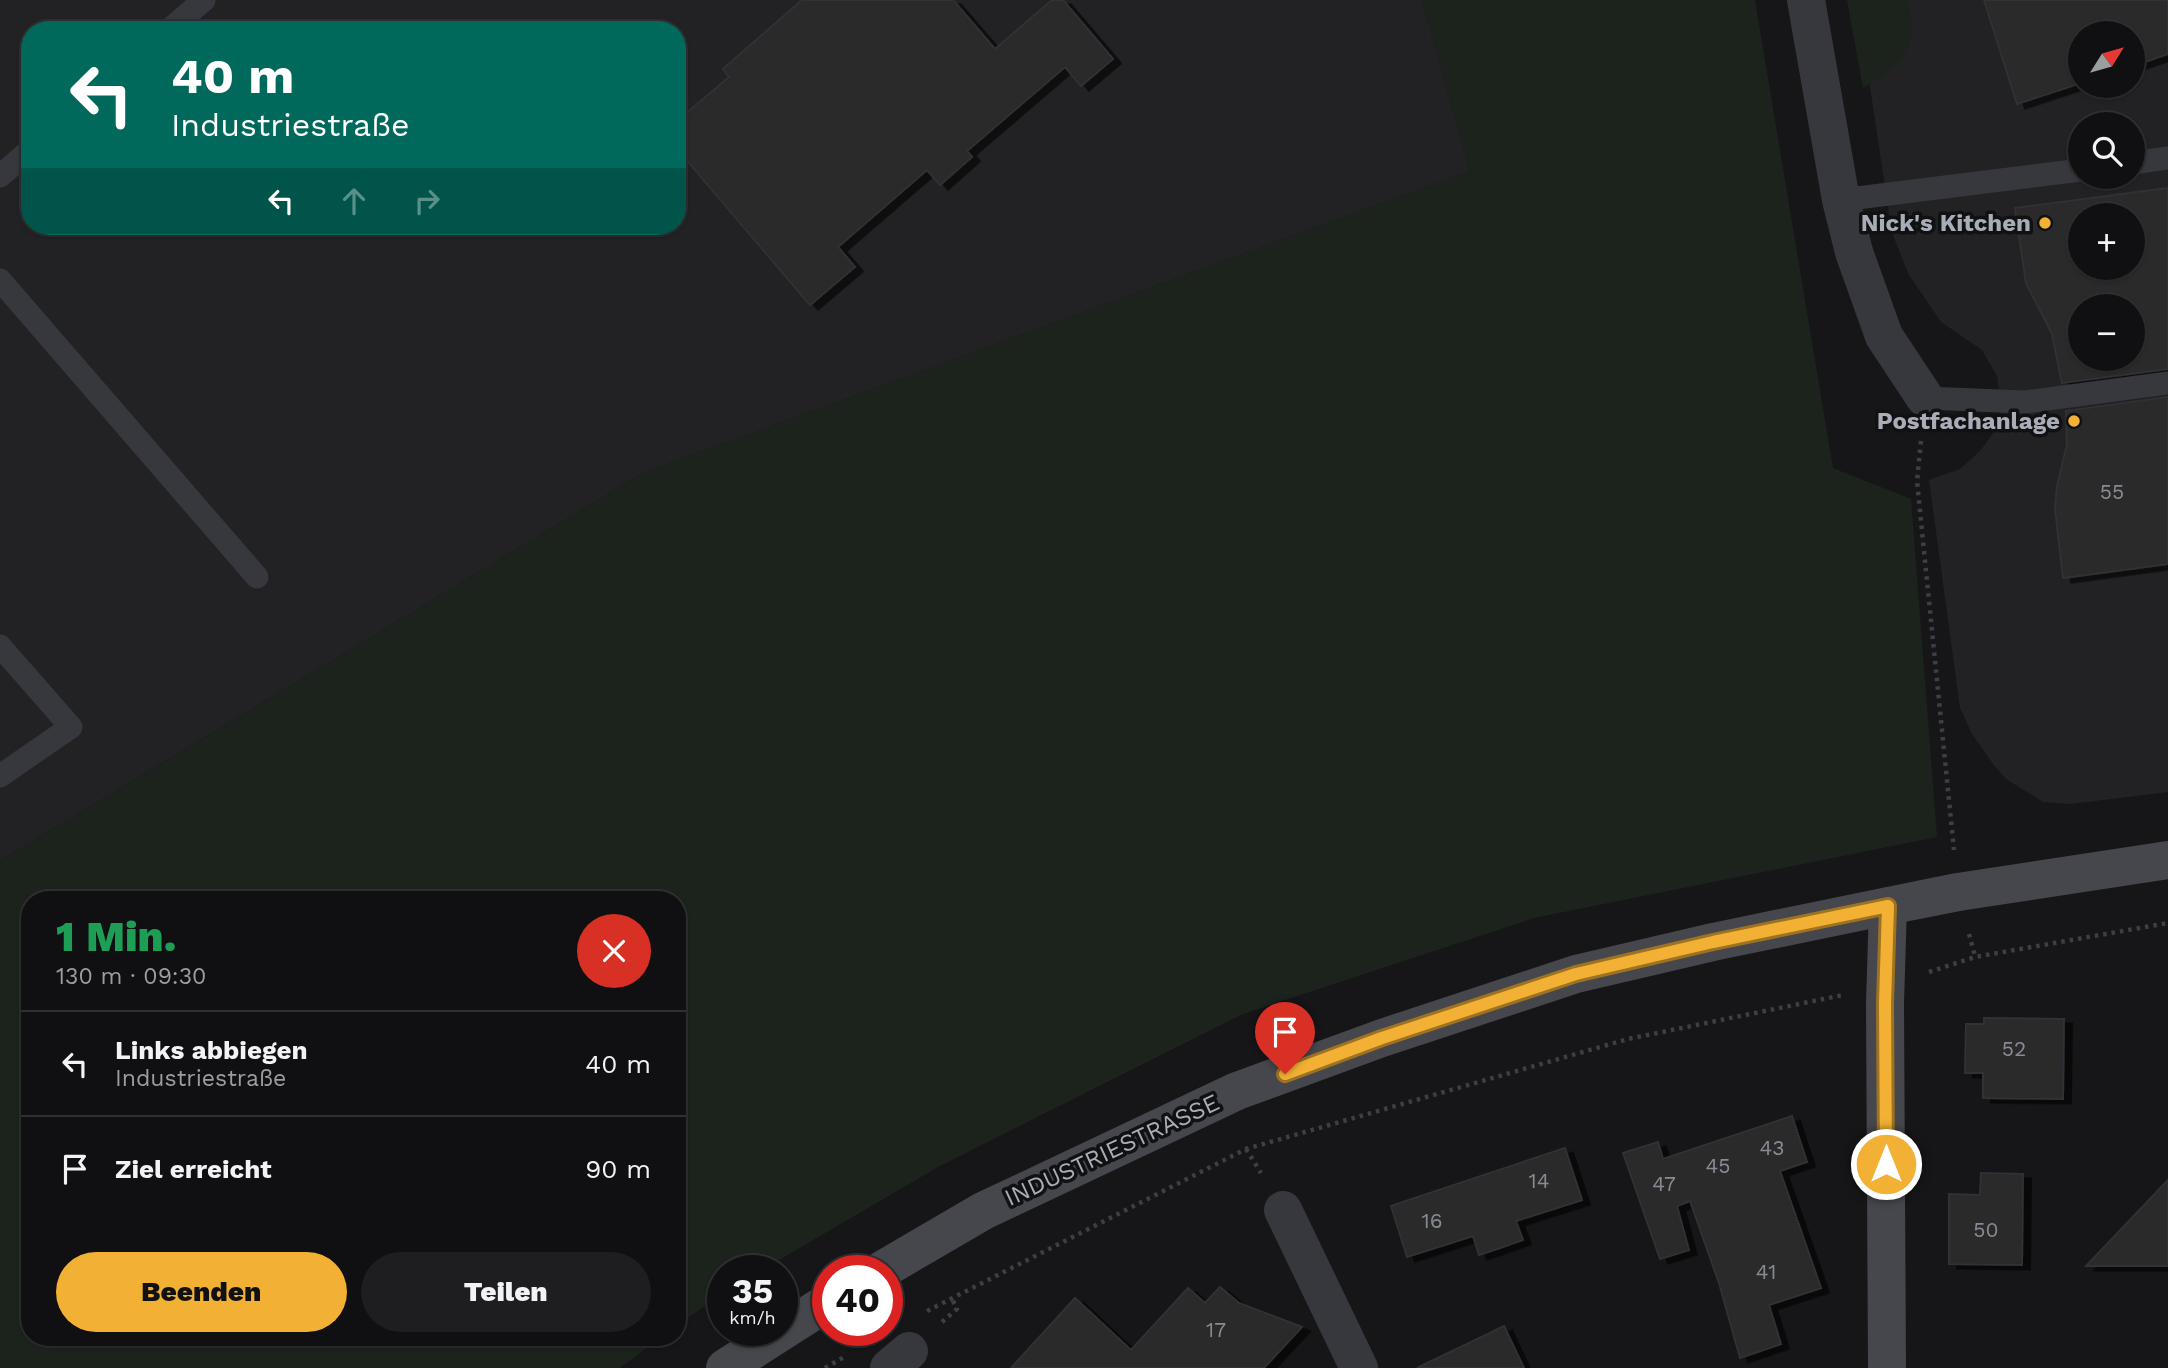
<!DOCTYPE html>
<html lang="de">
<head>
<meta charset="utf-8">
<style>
  :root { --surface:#101012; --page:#1e1e20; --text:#f1f3f6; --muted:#9c9d9f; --line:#303032; --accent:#f2b134 }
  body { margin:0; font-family:"Work Sans",sans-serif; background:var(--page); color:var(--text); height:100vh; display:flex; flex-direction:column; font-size:26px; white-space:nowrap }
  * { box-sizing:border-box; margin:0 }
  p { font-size:23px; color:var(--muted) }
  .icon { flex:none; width:38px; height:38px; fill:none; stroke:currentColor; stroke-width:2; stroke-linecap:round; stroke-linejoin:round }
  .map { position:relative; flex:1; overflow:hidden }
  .sheet { position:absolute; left:21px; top:891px; width:665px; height:455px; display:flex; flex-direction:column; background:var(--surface); border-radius:28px; box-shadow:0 2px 5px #0004,0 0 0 2px var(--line) }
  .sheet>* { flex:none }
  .top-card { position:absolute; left:21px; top:21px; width:665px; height:214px; border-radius:28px; box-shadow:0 2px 5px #0004,0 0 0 2px var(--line); background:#00695c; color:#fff; overflow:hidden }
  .needle { width:46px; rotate:53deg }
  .tools { position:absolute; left:2068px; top:21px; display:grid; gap:14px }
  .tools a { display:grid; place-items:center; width:77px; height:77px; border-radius:50%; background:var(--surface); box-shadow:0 2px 5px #0004,0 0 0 2px var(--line); font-size:35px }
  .speed { position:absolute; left:707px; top:1255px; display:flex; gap:14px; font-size:35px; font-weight:700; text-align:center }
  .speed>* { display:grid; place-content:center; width:91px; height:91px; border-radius:50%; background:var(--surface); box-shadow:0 2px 5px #0004,0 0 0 2px var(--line); line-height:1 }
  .speed small { font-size:18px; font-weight:400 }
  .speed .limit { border:10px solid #d22; background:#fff; color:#111 }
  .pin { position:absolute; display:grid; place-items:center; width:60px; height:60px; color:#fff; margin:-72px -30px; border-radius:50% 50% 50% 0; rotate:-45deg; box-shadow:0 0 7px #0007 }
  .pin .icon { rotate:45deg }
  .me { position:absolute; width:77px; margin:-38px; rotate:0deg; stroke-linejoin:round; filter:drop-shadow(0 0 5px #0008) }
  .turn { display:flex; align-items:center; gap:24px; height:147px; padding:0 35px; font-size:32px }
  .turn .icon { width:91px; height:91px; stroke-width:2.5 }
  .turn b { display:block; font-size:49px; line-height:60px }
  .lanes { display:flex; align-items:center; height:66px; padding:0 35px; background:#0003; justify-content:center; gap:35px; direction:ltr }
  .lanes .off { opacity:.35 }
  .round { display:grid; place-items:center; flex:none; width:74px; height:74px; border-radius:37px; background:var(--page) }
  .head { display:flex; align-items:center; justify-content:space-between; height:119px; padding:0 35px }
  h1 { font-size:42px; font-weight:800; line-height:52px; color:#1e9e55 }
  .action { display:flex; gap:14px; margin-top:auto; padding:14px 35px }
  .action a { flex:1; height:80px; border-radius:42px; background:var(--accent); color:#111; font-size:28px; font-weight:800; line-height:80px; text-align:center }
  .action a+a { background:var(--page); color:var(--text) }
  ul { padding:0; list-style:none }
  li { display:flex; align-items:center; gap:21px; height:105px; padding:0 35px; border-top:2px solid var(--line) }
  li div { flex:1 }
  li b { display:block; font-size:26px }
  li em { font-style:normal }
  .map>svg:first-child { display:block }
  .built { fill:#222225; fill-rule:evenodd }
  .green { fill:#1c231d }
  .building { fill:#29292c; stroke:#303034; stroke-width:2; fill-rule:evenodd; filter:url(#shadow) }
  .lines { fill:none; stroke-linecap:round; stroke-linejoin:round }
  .path { stroke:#3d3f44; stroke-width:4.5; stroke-dasharray:3.5 5; stroke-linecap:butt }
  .lane { stroke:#37383d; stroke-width:23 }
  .street { stroke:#37383d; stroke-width:38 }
  .secondary { stroke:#45474d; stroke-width:38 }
  .route-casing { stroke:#9d7322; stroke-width:18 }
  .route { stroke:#f2b134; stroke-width:12 }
  .poi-dot { fill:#f2b134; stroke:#111113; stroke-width:2.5 }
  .labels { text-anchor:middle; stroke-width:7; stroke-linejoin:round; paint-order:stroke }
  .number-label { font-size:21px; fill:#888b94 }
  .poi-label { font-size:24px; font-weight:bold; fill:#a8adb8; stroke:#111113; text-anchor:end }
  .street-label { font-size:24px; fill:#a8adb8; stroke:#111113 }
</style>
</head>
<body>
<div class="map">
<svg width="2168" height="1368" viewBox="0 0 2168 1368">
  <defs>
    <filter id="shadow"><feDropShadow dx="8" dy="4.5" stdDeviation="0" flood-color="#0009"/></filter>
  </defs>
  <rect width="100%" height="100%" fill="#161618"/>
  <path class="built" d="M 0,0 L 1422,0 L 1470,171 L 643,473 L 0,861 ZM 30,30 L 677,30 L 677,226 L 30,226 Z
    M 1854,0 L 2168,0 L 2168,792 L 2071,804 L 2043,802 L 2006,779 L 1993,764 L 1972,734 L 1960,708 L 1929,480 L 1960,469 L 1981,450 L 1996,429 L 2001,404 L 1997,376 L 1982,350 L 1941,322 L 1909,275 L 1892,233 L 1870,87 ZM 2081,33 L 2133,33 L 2133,86 L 2081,86 ZM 2081,124 L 2133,124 L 2133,177 L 2081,177 ZM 2081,215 L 2133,215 L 2133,268 L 2081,268 ZM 2081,306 L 2133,306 L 2133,359 L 2081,359 Z"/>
  <path class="green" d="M 1422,0 L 1755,0 L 1833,468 L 1911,499 L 1937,837 L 1534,918 L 1243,1014 L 938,1167 L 762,1270 L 723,1270 L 723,1294 L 677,1325 L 677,900 L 30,900 L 30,1337 L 661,1337 L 620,1368 L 0,1368 L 0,861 L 643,473 L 1470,171 Z
    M 1847,0 L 1907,0 C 1909,10 1914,23 1912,33 C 1908,61 1885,76 1863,88 Z"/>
  <path class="building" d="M 802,0 L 953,0 L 995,49 L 1052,0 L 1063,0 L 1113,59 L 1081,86 L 1065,67 L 967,151 L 972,157 L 940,185 L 927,170 L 838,247 L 855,267 L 810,305 L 677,149 L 677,121 L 729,77 L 723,69 Z
    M 1984,0 L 2168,0 L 2168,54 L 2133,66 L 2133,33 L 2081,33 L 2081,83 L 2017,104 Z
    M 2168,188 L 2168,369 L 2062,383 L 2052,334 L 2026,283 L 2015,208 ZM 2081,215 L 2133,215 L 2133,268 L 2081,268 ZM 2081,306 L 2133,306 L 2133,359 L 2081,359 Z
    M 2168,397 L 2168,564 L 2063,578 L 2055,508 L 2057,486 L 2067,445 L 2066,411 Z
    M 1984,1018 L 2064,1019 L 2063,1099 L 1983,1098 L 1983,1073 L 1965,1073 L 1966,1024 L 1984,1024 Z
    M 1792,1116 L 1807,1162 L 1780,1171 L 1821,1288 L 1769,1305 L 1781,1344 L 1740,1358 L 1719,1283 L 1690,1201 L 1677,1206 L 1689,1250 L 1660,1259 L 1623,1153 L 1658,1142 L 1663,1159 Z
    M 1565,1148 L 1582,1200 L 1516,1221 L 1523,1240 L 1500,1248 L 1479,1255 L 1473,1236 L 1407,1257 L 1391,1206 Z
    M 1981,1173 L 2023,1174 L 2022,1265 L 1949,1264 L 1949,1194 L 1980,1195 Z
    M 2168,1180 L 2168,1266 L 2086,1266 Z
    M 1220,1287 L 1239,1303 L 1302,1327 L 1264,1368 L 1011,1368 L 1075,1298 L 1131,1350 L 1188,1288 L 1205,1303 Z
    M 1504,1326 L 1524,1368 L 1417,1368 Z"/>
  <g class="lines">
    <path class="path" d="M 1921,441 L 1917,481 L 1954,850
      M 1969,934 L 1975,956
      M 1929,972 L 1975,957 L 2168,923
      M 1246,1149 L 1261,1173
      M 927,1311 L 1246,1149 L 1628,1039 L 1843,995
      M 942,1322 L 957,1309 L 951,1297
      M 825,1368 L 846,1356"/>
    <path class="lane" d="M 169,30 L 204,0
      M 2133,163 L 2168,158
      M 0,176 L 30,150
      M 1841,200 L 2081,170
      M 0,280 L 257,577
      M 1925,398 L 2025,402 L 2168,383
      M 0,646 L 71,727 L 0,776"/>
    <path class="street" d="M 1806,0 L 1841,200 L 1854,252 L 1884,336 L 1925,398
      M 1283,1210 L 1359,1368
      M 889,1368 L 909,1351"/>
    <path class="secondary" d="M 882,1270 L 983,1211 L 1237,1091 L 1382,1038 L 1576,974 L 1713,942 L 1888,906 L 1958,892 L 2168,860
      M 725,1368 L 828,1302
      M 1887,1368 L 1885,1003 L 1888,906"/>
  </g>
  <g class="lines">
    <g class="route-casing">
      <path id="route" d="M 1285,1074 L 1382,1038 L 1576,974 L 1713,942 L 1888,906 L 1885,1003 L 1886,1164"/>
    </g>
    <use href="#route" class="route"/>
  </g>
  <g class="poi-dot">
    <circle cx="2045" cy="223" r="7"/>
    <circle cx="2074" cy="421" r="7"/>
  </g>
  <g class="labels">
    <g class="number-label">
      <text x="2112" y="499">55</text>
      <text x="2014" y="1056">52</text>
      <text x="1772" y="1155">43</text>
      <text x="1718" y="1173">45</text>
      <text x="1539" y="1188">14</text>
      <text x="1664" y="1191">47</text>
      <text x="1432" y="1228">16</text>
      <text x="1986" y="1237">50</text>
      <text x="1766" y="1279">41</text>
      <text x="1216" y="1337">17</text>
    </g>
    <g class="poi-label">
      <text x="2031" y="231">Nick's Kitchen</text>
      <text x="2060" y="429">Postfachanlage</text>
    </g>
    <g class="street-label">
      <text transform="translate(1112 1150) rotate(-25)" y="8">INDUSTRIESTRASSE</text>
    </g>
  </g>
</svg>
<div class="tools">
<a><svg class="needle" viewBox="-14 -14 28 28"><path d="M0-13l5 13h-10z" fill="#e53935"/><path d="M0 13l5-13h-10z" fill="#9c9d9f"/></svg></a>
<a><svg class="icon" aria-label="search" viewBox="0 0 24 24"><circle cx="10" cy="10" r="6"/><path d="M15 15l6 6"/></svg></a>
<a>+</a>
<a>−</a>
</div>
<div class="speed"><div>35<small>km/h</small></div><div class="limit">40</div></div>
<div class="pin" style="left:1285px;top:1074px;background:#d93025"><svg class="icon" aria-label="arrive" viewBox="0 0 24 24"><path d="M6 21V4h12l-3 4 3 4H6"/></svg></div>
<svg class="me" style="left:1886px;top:1164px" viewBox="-20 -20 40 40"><circle r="17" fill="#f2b134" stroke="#fff" stroke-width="3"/><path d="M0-11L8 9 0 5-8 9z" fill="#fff"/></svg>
<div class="top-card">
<div class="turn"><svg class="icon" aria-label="left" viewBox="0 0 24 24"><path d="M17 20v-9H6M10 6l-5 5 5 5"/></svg><div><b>40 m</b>Industriestraße</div></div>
<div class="lanes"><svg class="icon" aria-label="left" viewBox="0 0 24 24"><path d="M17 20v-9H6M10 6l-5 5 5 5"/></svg><svg class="icon off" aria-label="ahead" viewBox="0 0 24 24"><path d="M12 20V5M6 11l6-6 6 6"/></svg><svg class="icon off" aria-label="right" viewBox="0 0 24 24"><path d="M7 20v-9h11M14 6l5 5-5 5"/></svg></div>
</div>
<section class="sheet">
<div class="head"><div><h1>1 Min.</h1><p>130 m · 09:30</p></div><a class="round" style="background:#d93025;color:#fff"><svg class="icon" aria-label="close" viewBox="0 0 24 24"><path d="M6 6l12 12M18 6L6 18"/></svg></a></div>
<ul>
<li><svg class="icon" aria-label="left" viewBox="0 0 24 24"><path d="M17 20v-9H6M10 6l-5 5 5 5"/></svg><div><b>Links abbiegen</b><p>Industriestraße</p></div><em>40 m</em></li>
<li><svg class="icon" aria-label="arrive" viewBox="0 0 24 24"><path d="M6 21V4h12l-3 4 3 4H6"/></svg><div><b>Ziel erreicht</b></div><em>90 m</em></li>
</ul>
<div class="action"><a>Beenden</a><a>Teilen</a></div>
</section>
</div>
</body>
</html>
